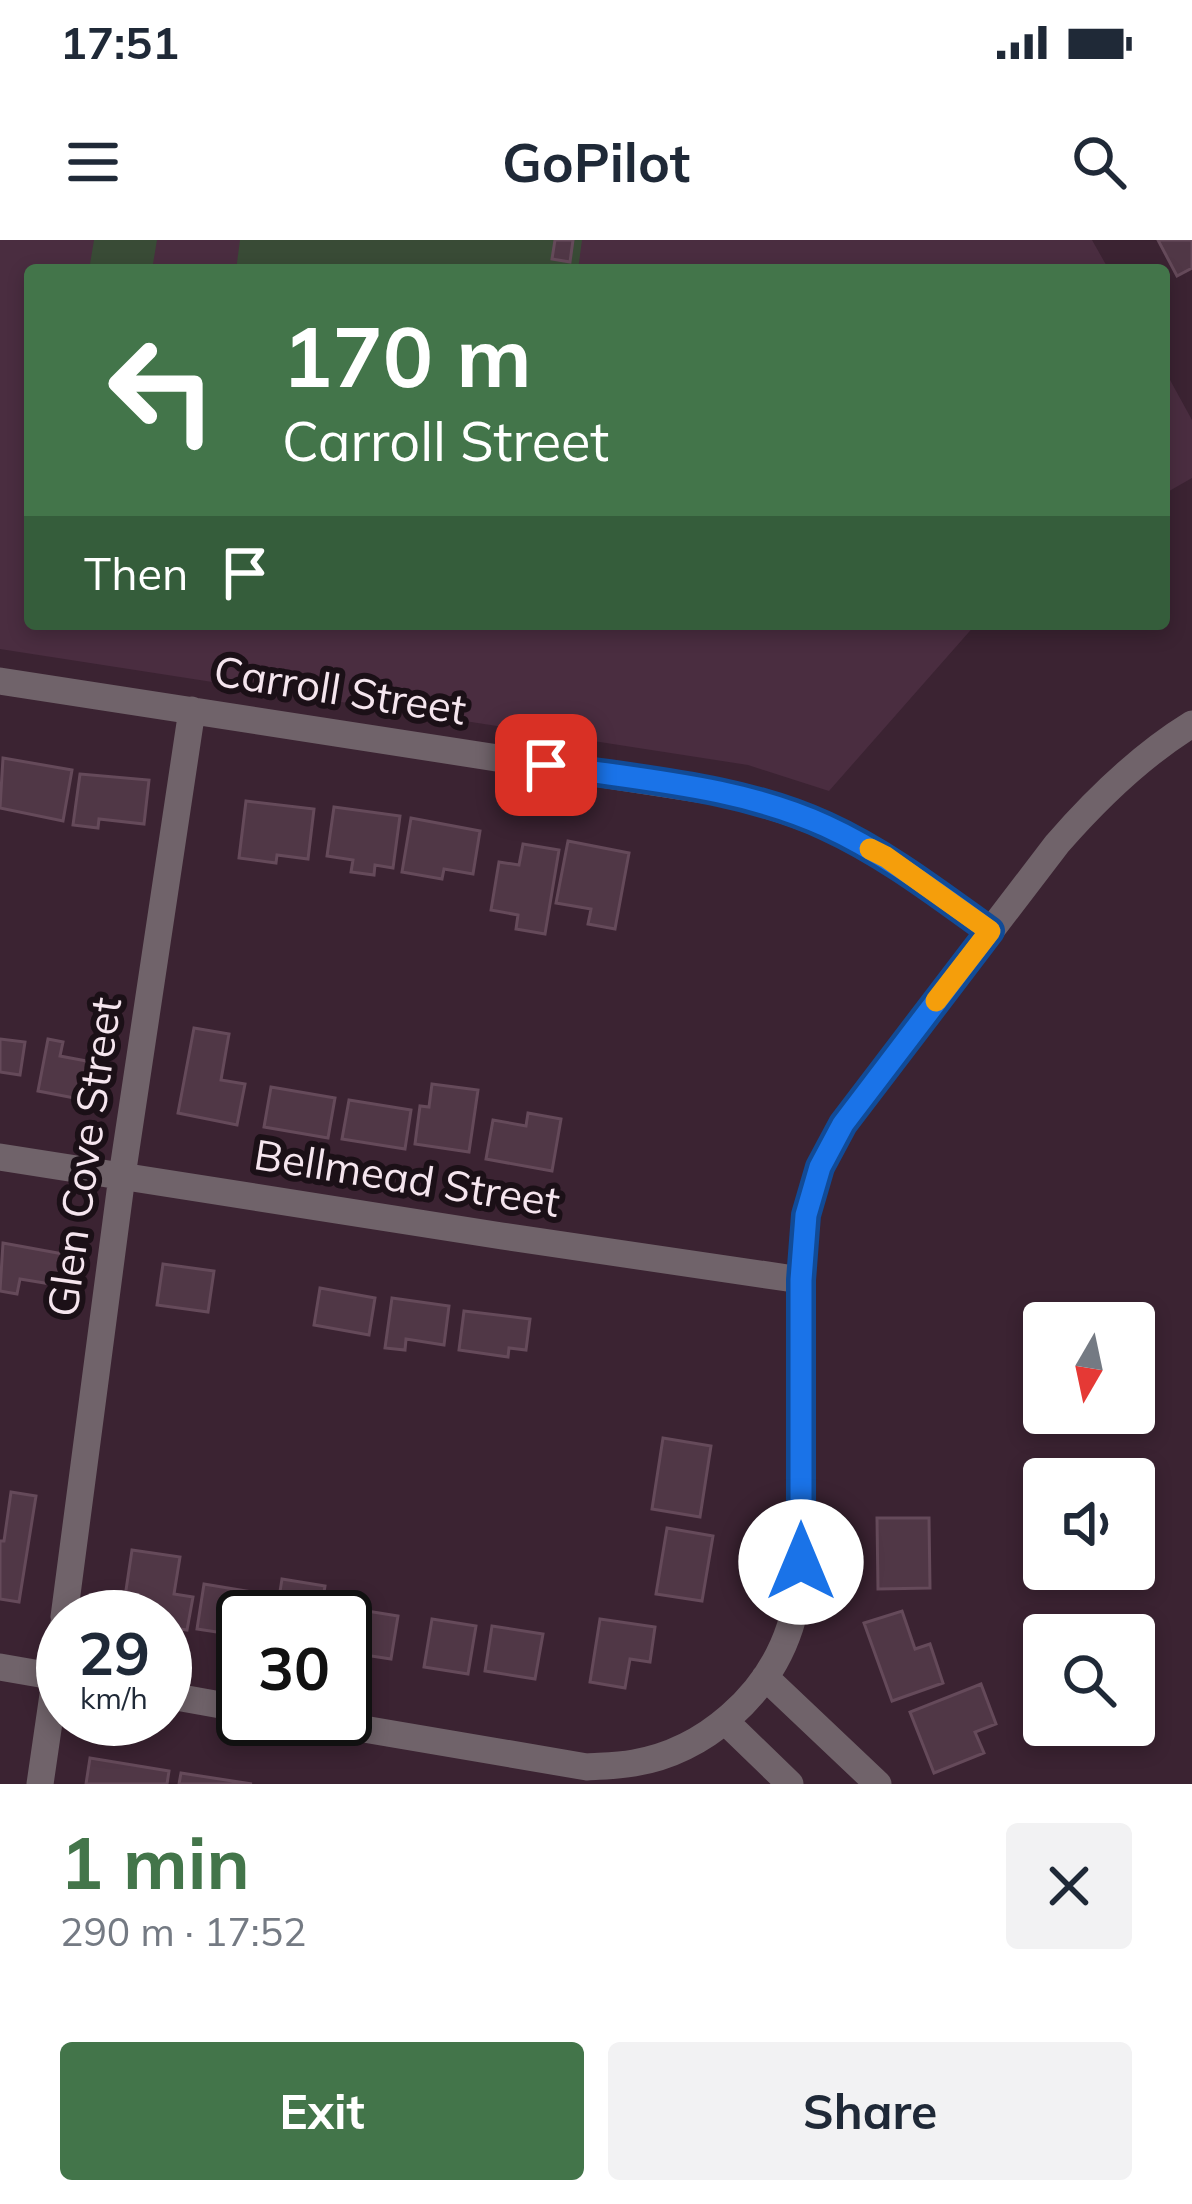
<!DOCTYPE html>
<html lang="en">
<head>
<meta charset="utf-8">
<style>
  :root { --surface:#fff; --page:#f2f2f3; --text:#1f2937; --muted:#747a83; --accent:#43754a }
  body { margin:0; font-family:Mulish,sans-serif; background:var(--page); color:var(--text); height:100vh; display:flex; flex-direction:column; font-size:45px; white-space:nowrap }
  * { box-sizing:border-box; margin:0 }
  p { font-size:39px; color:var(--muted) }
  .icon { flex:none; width:66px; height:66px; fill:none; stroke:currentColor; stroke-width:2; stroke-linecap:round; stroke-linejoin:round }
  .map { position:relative; height:1544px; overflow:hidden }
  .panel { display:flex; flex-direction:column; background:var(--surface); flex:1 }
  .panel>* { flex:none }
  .banner { position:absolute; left:24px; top:24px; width:1146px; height:366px; border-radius:12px; box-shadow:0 6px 18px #0003; background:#43754a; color:#fff; overflow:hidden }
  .needle { width:78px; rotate:189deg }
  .controls { position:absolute; left:1023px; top:1062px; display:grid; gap:24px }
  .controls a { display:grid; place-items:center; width:132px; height:132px; border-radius:12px; background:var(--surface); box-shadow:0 6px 18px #0003; font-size:60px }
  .speed { position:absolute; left:36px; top:1350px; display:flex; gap:24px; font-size:60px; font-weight:700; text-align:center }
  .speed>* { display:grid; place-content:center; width:156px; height:156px; border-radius:50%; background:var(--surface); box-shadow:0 6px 18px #0003; line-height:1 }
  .speed small { font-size:30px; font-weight:400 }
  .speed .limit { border:6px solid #111; border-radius:18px; background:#fff; color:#111 }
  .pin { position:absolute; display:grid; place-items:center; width:102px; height:102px; color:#fff; margin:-51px; border-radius:24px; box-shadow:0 6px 18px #0006 }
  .me { position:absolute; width:132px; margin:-66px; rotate:0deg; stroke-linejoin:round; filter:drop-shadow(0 0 9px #0008) }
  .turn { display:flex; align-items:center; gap:42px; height:252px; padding:0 60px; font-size:54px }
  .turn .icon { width:156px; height:156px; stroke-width:2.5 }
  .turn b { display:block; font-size:84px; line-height:102px }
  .then { display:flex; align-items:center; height:114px; padding:0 60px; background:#0003; gap:24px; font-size:45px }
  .round { display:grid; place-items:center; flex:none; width:126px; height:126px; border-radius:12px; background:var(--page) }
  .summary { display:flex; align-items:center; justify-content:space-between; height:204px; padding:0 60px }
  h1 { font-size:72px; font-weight:700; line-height:90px; color:var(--accent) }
  .primary-button { display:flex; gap:24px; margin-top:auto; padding:24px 60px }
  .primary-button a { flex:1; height:138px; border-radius:12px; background:var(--accent); color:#fff; font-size:48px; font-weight:700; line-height:138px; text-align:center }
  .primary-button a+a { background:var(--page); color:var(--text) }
  .status { display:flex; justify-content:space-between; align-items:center; height:84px; padding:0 60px; background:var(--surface); direction:ltr }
  .status svg { height:33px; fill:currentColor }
  header { display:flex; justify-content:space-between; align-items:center; height:156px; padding:0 60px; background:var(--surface); font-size:54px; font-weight:700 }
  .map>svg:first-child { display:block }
  .built { fill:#4a2d40 }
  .green { fill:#394b36 }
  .building { fill:#503746; stroke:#654a5a; stroke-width:3 }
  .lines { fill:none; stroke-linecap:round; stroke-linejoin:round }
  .street { stroke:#70636a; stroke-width:27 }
  .route-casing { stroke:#114b97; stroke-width:30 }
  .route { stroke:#1a73e8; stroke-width:21 }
  .slow { stroke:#f59e0b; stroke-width:21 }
  .labels { text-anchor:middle; stroke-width:12; stroke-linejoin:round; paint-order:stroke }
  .street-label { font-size:42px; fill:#f5e5ee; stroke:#1b1017 }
</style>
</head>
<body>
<div class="status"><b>17:51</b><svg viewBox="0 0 49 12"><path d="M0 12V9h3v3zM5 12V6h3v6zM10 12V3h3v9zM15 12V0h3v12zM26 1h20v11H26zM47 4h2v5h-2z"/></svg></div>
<header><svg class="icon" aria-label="menu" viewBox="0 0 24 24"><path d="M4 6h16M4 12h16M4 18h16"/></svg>GoPilot<svg class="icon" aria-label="search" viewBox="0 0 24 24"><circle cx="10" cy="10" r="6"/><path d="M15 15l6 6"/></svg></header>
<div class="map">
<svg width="1192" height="1544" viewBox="0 0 1192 1544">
  <rect width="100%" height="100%" fill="#3b2332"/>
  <path class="built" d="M 0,0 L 1092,0 L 1109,30 L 30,30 L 30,384 L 976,384 L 829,551 L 748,525 L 0,409 Z
    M 1164,129 L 1192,180 L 1192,238 L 1164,254 Z"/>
  <path class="green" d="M 94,0 L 157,0 L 152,30 L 89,30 Z
    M 240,0 L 582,0 L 578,30 L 236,30 Z"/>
  <path class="building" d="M 555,0 L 573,0 L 570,22 L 552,19 Z
    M 1158,0 L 1192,0 L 1192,28 L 1177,36 Z
    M 3,518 L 72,530 L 63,581 L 0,568 Z
    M 80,534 L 149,540 L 144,584 L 99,579 L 98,588 L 73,585 Z
    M 246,561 L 314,569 L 308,619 L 277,615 L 276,623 L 239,618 Z
    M 334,567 L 400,576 L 393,628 L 375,625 L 374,635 L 351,632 L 353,620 L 327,616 Z
    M 411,578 L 480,591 L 473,634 L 444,629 L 442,639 L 402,632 Z
    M 568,601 L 629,613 L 615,689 L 588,684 L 591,669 L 556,663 Z
    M 523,604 L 559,610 L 545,694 L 516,689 L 518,675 L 491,670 L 499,622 L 519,625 Z
    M 194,788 L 229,794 L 221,840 L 245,844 L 237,885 L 178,873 Z
    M 0,799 L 25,802 L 20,835 L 0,832 Z
    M 48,799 L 63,802 L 60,816 L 97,823 L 90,861 L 38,851 Z
    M 432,844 L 478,850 L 469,912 L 415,904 L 420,866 L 429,867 Z
    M 271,847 L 335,858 L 328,898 L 264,887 Z
    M 349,860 L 411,870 L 405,909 L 342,899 Z
    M 528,873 L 561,879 L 552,931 L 486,919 L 493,880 L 526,886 Z
    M 3,1003 L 74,1016 L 69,1047 L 20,1039 L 17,1054 L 0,1051 Z
    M 163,1024 L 214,1031 L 208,1072 L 157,1065 Z
    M 320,1048 L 375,1058 L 369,1095 L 314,1085 Z
    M 392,1058 L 449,1066 L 444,1105 L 406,1099 L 405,1110 L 385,1108 Z
    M 464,1071 L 530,1079 L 526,1110 L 509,1108 L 508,1117 L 459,1110 Z
    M 663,1198 L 711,1206 L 700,1277 L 652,1269 Z
    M 11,1252 L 36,1256 L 19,1362 L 0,1359 L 0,1301 L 4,1301 Z
    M 877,1278 L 929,1278 L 930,1348 L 878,1349 Z
    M 667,1288 L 713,1296 L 702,1361 L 656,1354 Z
    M 132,1310 L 180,1317 L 174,1354 L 193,1357 L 187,1390 L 165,1387 L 165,1377 L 122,1377 Z
    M 282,1339 L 325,1346 L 320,1377 L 276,1377 Z
    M 204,1344 L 252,1352 L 248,1377 L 243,1377 L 243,1396 L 197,1389 Z
    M 342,1367 L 398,1376 L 391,1419 L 345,1412 Z
    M 902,1371 L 915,1409 L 930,1404 L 943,1443 L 892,1461 L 864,1383 Z
    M 432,1379 L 476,1386 L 468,1434 L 424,1427 Z
    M 600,1379 L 655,1387 L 650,1422 L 630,1419 L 625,1448 L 590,1442 Z
    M 492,1386 L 543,1394 L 535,1439 L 485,1431 Z
    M 981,1444 L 996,1484 L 975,1492 L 984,1513 L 934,1533 L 910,1472 Z
    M 90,1518 L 169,1531 L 167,1544 L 86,1544 Z
    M 181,1533 L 252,1544 L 179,1544 Z"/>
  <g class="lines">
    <path class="street" d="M 0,441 L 723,553 C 757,562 790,571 822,585 C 883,611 936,652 990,691
      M 0,917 L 502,996 L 801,1040
      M 64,1377 L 122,936 L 192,470
      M 0,1427 L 63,1438
      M 765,1437 L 878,1544
      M 165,1455 L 243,1469
      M 305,1479 L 587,1527 C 602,1526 618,1526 634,1523 C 705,1511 768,1455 790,1387 C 797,1365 799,1344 801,1322 L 801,1040 L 806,975 L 820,927 L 843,884 L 1057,604 C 1097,558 1140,516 1192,484
      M 725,1481 L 790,1544
      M 40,1544 L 63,1386"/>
  </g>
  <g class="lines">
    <g class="route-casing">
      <path id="route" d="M 546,525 C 639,540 739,546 826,586 C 885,613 937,653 990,691 L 843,884 L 820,927 L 806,975 L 801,1040 L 801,1322"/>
    </g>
    <use href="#route" class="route"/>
    <path class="slow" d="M 870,609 L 886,617 L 990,691 L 936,761"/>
  </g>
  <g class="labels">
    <g class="street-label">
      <text transform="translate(340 450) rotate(9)" y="15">Carroll Street</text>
      <text transform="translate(84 917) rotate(-82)" y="15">Glen Cove Street</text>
      <text transform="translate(407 938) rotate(9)" y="15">Bellmead Street</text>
    </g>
  </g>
</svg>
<div class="controls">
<a><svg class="needle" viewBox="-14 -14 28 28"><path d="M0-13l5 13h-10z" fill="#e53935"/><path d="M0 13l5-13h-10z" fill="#747a83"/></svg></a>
<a><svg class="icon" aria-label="sound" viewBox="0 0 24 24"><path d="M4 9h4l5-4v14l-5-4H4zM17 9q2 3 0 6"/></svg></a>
<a><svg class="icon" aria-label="search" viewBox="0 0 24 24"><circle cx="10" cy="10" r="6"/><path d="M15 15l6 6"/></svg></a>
</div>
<div class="speed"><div>29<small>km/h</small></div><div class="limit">30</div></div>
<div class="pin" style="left:546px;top:525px;background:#d93025"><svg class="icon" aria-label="arrive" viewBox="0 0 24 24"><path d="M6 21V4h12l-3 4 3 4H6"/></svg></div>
<svg class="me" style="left:801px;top:1322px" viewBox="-20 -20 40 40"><circle r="19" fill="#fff"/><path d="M0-13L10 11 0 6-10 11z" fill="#1a73e8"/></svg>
<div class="banner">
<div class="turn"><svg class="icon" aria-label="left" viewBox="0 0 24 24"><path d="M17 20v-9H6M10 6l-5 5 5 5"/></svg><div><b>170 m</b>Carroll Street</div></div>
<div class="then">Then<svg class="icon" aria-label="arrive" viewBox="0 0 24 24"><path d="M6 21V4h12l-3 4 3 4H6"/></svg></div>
</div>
</div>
<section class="panel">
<div class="summary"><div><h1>1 min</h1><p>290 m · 17:52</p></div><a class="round"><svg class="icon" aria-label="close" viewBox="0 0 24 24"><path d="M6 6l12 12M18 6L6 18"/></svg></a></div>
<div class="primary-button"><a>Exit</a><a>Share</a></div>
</section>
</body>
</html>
